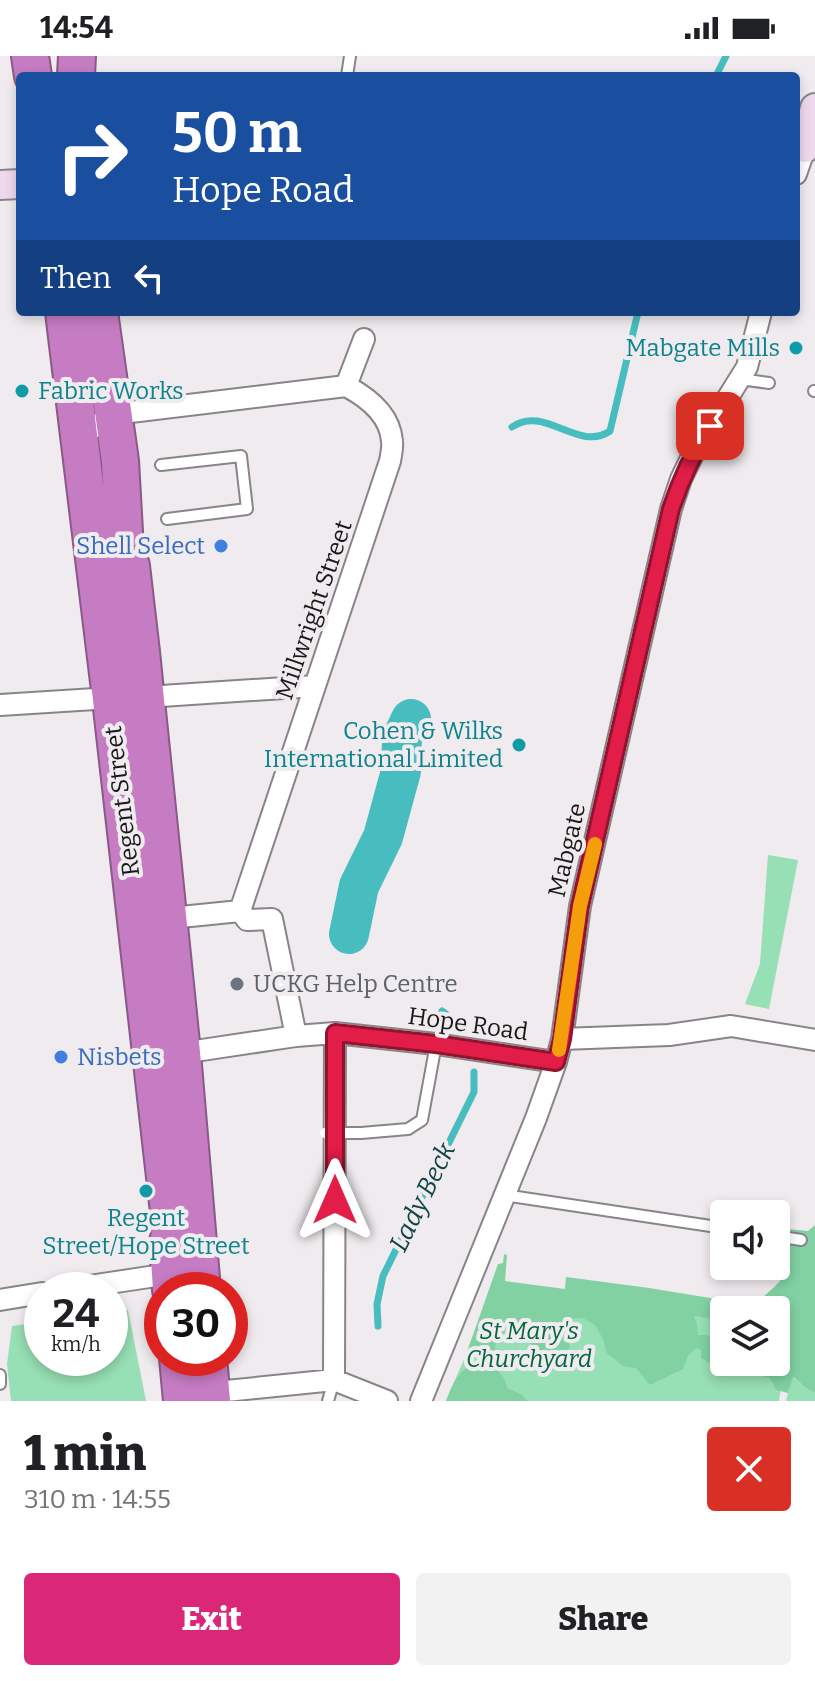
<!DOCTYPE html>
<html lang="en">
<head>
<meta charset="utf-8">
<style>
  :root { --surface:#fff; --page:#f2f2f2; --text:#202124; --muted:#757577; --accent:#db2777 }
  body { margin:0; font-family:Bitter,serif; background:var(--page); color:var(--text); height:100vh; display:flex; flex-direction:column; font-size:30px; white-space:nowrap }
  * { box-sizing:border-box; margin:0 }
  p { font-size:26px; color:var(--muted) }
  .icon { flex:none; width:44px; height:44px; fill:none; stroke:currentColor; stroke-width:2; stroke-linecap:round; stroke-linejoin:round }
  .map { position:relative; height:1345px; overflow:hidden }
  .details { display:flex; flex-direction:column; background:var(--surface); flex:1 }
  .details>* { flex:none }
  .banner { position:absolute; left:16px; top:16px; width:784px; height:244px; border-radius:8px; box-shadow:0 4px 12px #0003; background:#1a4fa0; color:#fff; overflow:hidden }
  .fabs { position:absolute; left:710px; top:1144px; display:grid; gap:16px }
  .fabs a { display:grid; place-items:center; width:80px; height:80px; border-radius:8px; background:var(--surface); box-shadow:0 4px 12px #0003; font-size:40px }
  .speed { position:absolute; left:24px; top:1216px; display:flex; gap:16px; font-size:40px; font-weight:700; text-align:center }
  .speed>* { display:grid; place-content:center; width:104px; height:104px; border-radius:50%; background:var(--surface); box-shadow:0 4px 12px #0003; line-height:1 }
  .speed small { font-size:20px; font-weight:400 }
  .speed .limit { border:12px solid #d22; background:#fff; color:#111 }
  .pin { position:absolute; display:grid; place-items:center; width:68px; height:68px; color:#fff; margin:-34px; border-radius:16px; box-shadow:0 4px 12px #0006 }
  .me { position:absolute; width:88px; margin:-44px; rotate:0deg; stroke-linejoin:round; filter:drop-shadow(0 0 6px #0008) }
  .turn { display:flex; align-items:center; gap:28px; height:168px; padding:0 24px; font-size:36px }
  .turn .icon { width:104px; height:104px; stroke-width:2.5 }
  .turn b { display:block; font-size:56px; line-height:68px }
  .then { display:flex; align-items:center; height:76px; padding:0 24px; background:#0003; gap:16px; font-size:30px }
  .round { display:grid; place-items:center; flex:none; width:84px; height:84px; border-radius:8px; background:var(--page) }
  .headline { display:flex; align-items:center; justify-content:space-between; height:136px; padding:0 24px }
  h1 { font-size:48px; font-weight:800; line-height:60px }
  .cta { display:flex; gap:16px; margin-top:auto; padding:16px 24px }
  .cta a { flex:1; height:92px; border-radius:8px; background:var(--accent); color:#fff; font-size:32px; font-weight:800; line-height:92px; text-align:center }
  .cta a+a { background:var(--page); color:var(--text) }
  .status { display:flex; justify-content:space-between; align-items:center; height:56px; padding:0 40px; background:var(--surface); direction:ltr }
  .status svg { height:22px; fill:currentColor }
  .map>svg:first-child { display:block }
  .green { fill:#97dfb4 }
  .forest { fill:#81d1a3 }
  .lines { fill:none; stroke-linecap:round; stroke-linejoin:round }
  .stream { stroke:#47bdc0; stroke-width:7 }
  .river { stroke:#47bdc0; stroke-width:40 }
  .lane-casing { stroke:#888588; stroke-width:14 }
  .street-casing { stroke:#888588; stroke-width:24 }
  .secondary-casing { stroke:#888588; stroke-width:32 }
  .highway-casing { stroke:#895988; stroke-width:40 }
  .lane { stroke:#fff; stroke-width:10 }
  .street { stroke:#fff; stroke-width:20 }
  .secondary { stroke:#eed8ed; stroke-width:28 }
  .highway { stroke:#c67cc3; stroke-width:36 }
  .lane-bridge-casing { stroke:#888588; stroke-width:14; stroke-linecap:butt }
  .lane-bridge { stroke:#fff; stroke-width:10 }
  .route-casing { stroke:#92132f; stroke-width:20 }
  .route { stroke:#e11d48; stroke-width:14 }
  .slow { stroke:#f59e0b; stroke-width:14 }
  .culture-dot { fill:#0f9aa8; stroke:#efebee; stroke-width:3 }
  .shop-dot { fill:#3f7fe0; stroke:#efebee; stroke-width:3 }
  .worship-dot { fill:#6b7280; stroke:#efebee; stroke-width:3 }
  .labels { text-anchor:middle; stroke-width:8; stroke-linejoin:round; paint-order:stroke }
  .culture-label { font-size:24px; fill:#0d838f; stroke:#efebee; text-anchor:end }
  .shop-label { font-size:24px; fill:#366cbe; stroke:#efebee; text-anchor:end }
  .street-label { font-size:24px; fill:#191819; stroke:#efebee }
  .worship-label { font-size:24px; fill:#5b616d; stroke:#efebee; text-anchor:start }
  .park-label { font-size:24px; font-style:italic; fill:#00673e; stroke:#efebee }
  .water-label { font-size:26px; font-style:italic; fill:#104546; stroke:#efebee }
</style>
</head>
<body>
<div class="status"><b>14:54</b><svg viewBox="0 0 49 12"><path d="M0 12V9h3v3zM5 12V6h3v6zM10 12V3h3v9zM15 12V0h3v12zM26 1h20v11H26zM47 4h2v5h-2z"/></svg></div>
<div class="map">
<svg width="815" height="1345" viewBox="0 0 815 1345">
  <rect width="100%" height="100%" fill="#efebee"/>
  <path class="green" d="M 768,799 L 798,804 L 769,953 L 745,948 L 760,908 Z
    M 492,1226 L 724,1257 L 724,1306 L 776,1306 L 791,1266 L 779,1345 L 446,1345 L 467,1296 Z
    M 128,1254 L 146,1345 L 11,1345 L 7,1308 L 12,1270 L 42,1266 L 42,1302 L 110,1302 L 110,1257 Z
    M 792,1321 L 807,1333 L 815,1337 L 815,1345 L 786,1345 Z"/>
  <path class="forest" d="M 815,1169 L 815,1337 L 807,1333 L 793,1321 L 788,1337 L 776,1334 L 770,1322 L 758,1318 L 754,1306 L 776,1306 L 776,1254 L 756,1254 C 761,1237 777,1233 783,1220 C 785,1216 785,1210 786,1205 L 776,1202 L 776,1182 L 788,1173 L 808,1175 Z
    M 504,1198 L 507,1199 L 505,1225 L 565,1233 L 566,1221 L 649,1232 L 747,1248 L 751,1254 L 724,1254 L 724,1265 L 694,1260 L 697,1268 L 698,1279 L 707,1279 L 720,1284 L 721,1289 L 724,1290 L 724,1306 L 743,1307 L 732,1318 L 723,1317 L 717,1308 L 711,1308 L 701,1302 L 701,1294 L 696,1292 L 688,1300 L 683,1313 L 650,1329 L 636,1312 L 623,1310 L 607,1297 L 603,1283 L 595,1269 L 583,1262 L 567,1263 L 561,1271 L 567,1280 L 570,1292 L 556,1300 L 541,1300 L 530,1287 L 527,1274 L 510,1272 L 497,1281 L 495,1293 L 500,1300 L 493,1304 L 467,1296 L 498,1208 L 503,1207 Z
    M 478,1307 C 493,1311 504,1315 507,1332 L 521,1338 L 528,1345 L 446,1345 C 453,1327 458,1313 478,1307 Z"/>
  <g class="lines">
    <path class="stream" d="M 716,20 L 726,0
      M 512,371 C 545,348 578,397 610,375 L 638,256
      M 442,955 L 458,967 L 463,973
      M 378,1270 L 377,1248 L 383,1220 L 474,1036 L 474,1016"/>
    <path class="river" d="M 349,878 L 359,830 L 383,781 L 401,715 L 402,682 L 411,663"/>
    <g class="lane-casing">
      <path id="lane" d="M 347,20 L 350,0
        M 740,323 L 769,327
        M 814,335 L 815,335
        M 161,409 L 241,400 L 247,453 L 167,463
        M 361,1077 L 408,1073 L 422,1064 L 436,988
        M 504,1139 L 724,1172
        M 776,1180 L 801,1184
        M 0,1319 L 0,1328
        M 328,1345 L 334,1324"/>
    </g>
    <g class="street-casing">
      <path id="street" d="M 796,118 L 805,92
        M 346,330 L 364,283
        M 80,384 L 91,373 L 114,358 L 346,330 C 367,341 390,359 392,385 C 393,392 391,399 390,405 L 240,855
        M 146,641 L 315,630
        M 0,649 L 95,643 L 110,634 L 116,628
        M 240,855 L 247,864 L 272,863 L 296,980
        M 161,863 L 240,855
        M 562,983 L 669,979 L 731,970 L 815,984
        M 182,997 L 296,980 L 335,977 L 436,988 L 556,1006
        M 63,1234 L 169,1218
        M 0,1244 L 42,1237
        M 334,1324 L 335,977
        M 214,1345 L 218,1340 L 226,1335 L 334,1324 L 387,1345
        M 421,1345 L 536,1062 L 556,1006 L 562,983 L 580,850 L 671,453 L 681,423 L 695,394 L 747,311 L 761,256"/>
    </g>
    <g class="secondary-casing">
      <path id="secondary" d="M 805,92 L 815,52
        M 0,129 L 20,128"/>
    </g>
    <g class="highway-casing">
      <path id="highway" d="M 30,0 L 33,20
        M 76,20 L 77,0
        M 64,256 L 110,634 L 171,1174 L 168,1186 L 171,1234
        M 99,256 L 120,405 L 125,493 L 131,510 L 141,596 L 182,997 L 202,1234
        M 178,1302 L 182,1345
        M 208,1302 L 212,1345"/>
    </g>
    <use href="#lane" class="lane"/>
    <use href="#street" class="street"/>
    <use href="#secondary" class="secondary"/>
    <use href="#highway" class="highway"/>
    <g class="lane-bridge-casing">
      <path id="lane-bridge" d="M 325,1077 L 361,1077"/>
    </g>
    <use href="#lane-bridge" class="lane-bridge"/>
  </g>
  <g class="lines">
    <g class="route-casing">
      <path id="route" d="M 335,1144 L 335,977 L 436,988 L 556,1006 L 562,983 L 580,850 L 671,453 C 681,423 693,397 710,370"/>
    </g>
    <use href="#route" class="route"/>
    <path class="slow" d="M 559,994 L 580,850 L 595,788"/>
  </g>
  <g class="culture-dot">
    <circle cx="796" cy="292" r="8"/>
    <circle cx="22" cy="335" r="8"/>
    <circle cx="519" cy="689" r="8"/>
    <circle cx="146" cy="1135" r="8"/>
  </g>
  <g class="shop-dot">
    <circle cx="221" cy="490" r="8"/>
    <circle cx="61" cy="1001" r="8"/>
  </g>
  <circle class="worship-dot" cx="237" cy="928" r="8"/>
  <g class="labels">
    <g class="culture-label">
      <text x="780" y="300">Mabgate Mills</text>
      <text x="38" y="343" text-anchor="start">Fabric Works</text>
      <text x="503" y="683">Cohen &amp; Wilks<tspan x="503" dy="28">International Limited</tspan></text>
      <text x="146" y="1170" text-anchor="middle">Regent<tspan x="146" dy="28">Street/Hope Street</tspan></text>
    </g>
    <g class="shop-label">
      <text x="205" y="498">Shell Select</text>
      <text x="77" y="1009" text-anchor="start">Nisbets</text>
    </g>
    <g class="street-label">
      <text transform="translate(314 554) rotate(-71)" y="8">Millwright Street</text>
      <text transform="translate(122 745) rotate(-97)" y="8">Regent Street</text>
      <text transform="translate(567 794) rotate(-77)" y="8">Mabgate</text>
      <text transform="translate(468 968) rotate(8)" y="8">Hope Road</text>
    </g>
    <g class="worship-label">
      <text x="253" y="936">UCKG Help Centre</text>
    </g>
    <g class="park-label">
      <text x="529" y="1283">St Mary's<tspan x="529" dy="28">Churchyard</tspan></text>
    </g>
    <g class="water-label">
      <text transform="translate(422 1141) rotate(-64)" y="9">Lady Beck</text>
    </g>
  </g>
</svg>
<div class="fabs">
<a><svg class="icon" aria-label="sound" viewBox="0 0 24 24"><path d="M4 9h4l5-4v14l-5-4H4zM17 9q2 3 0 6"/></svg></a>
<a><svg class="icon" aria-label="layers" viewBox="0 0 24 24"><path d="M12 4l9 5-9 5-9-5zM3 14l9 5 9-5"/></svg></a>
</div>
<div class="speed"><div>24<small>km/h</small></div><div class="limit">30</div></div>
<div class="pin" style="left:710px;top:370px;background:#d93025"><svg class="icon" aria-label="arrive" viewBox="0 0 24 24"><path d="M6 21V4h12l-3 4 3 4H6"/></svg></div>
<svg class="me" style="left:335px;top:1144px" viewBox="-20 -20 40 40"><path d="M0-17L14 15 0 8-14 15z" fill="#e11d48" stroke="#fff" stroke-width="4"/></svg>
<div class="banner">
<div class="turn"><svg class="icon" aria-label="right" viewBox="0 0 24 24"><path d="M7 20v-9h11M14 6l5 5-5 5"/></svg><div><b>50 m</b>Hope Road</div></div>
<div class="then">Then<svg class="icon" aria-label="left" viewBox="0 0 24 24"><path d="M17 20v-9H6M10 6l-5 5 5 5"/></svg></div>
</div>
</div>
<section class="details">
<div class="headline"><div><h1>1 min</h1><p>310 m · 14:55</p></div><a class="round" style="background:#d93025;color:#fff"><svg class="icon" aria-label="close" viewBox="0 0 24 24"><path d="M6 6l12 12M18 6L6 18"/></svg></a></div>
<div class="cta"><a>Exit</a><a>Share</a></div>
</section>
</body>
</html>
